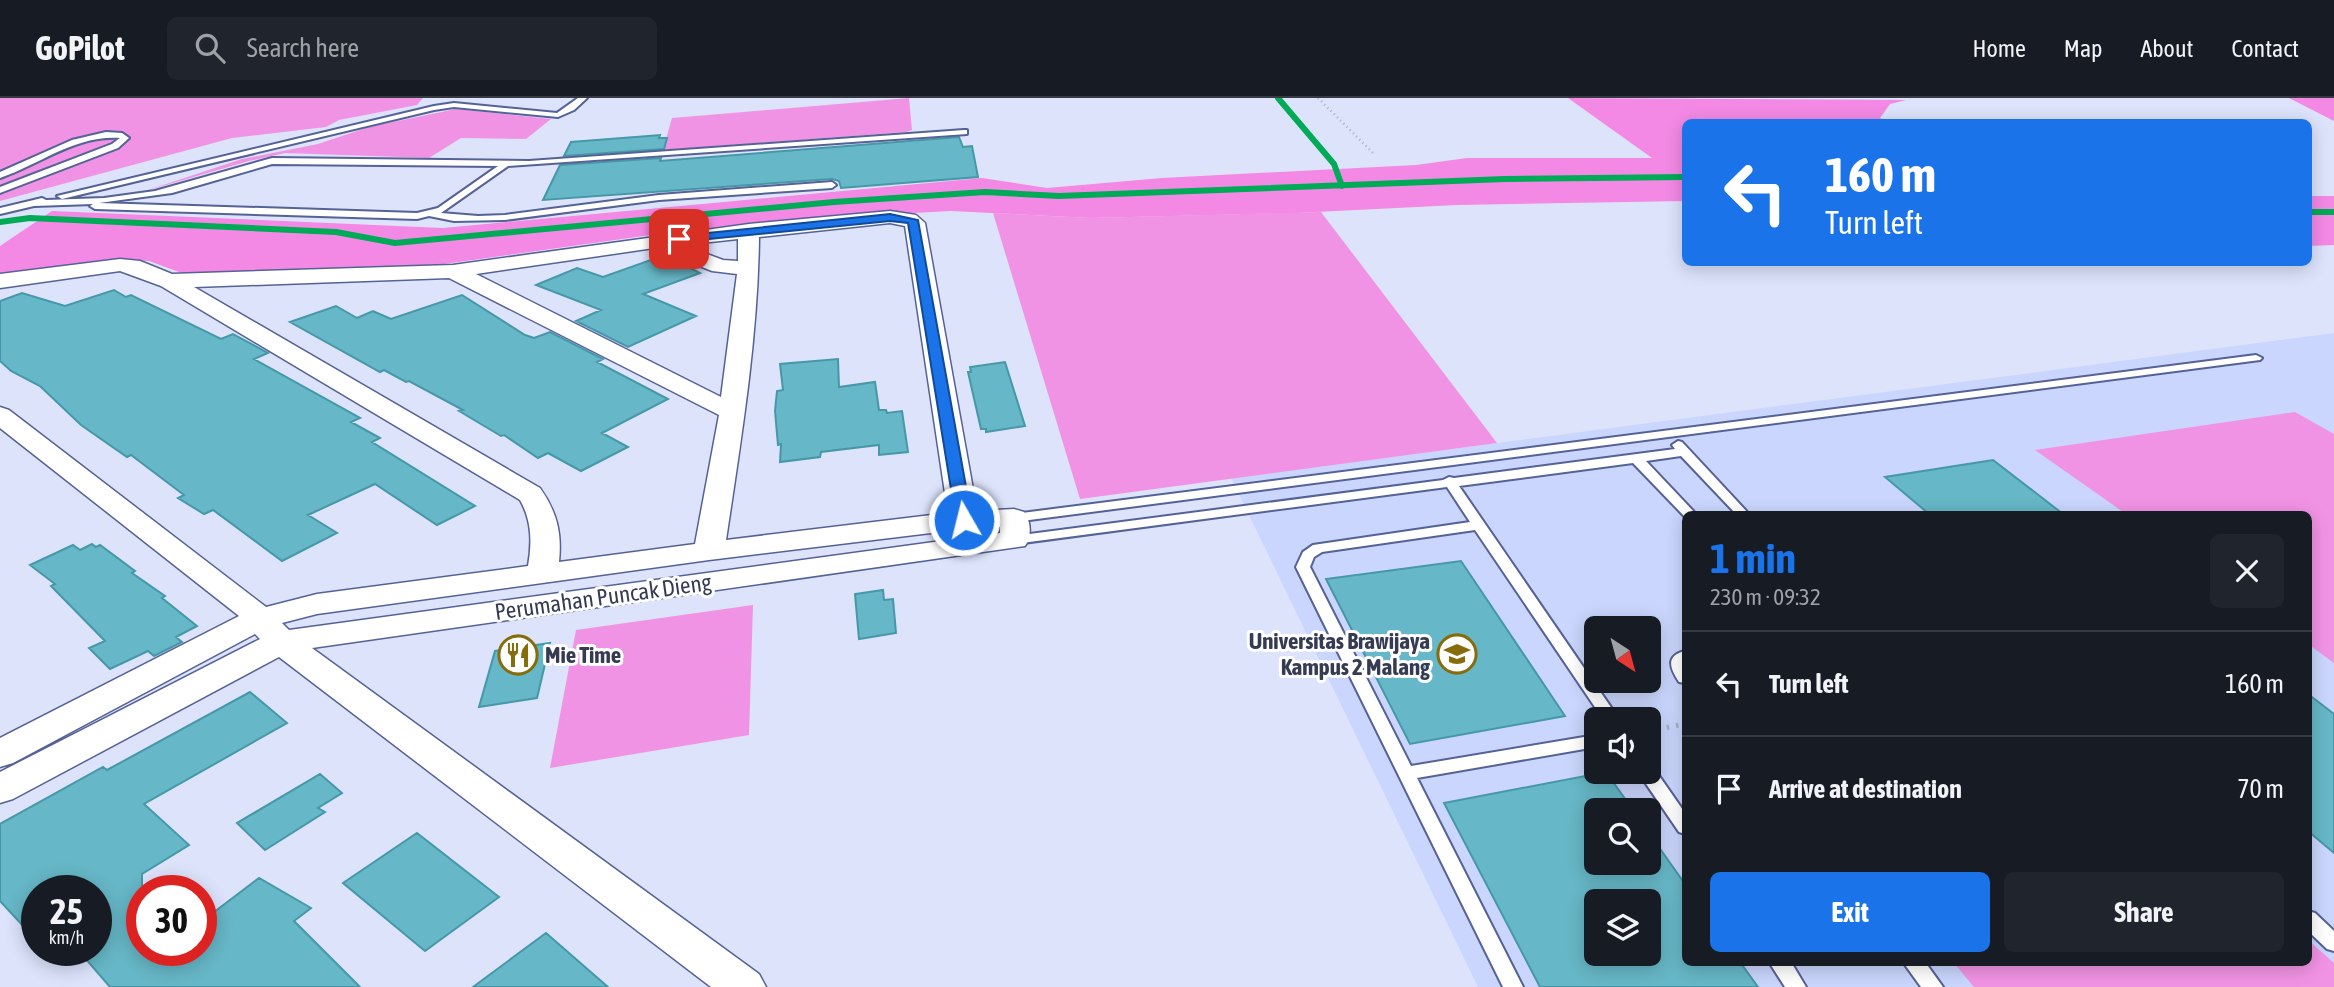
<!DOCTYPE html>
<html lang="en">
<head>
<meta charset="utf-8">
<style>
  :root { --surface:#171b24; --page:#20242c; --text:#f1f3f6; --muted:#9ea1a6; --line:#363941; --accent:#1a73e8 }
  body { margin:0; font-family:"Asap Condensed",sans-serif; background:var(--page); color:var(--text); height:100vh; display:flex; flex-direction:column; font-size:26px; white-space:nowrap }
  * { box-sizing:border-box; margin:0 }
  p { font-size:23px; color:var(--muted) }
  .icon { flex:none; width:38px; height:38px; fill:none; stroke:currentColor; stroke-width:2; stroke-linecap:round; stroke-linejoin:round }
  .map { position:relative; flex:1; overflow:hidden }
  .sheet { position:absolute; left:1682px; top:413px; width:630px; height:455px; display:flex; flex-direction:column; background:var(--surface); border-radius:10px; box-shadow:0 4px 18px #0003 }
  .sheet>* { flex:none }
  .guide { position:absolute; left:1682px; top:21px; width:630px; height:147px; border-radius:10px; box-shadow:0 4px 18px #0003; background:#1a73e8; color:#fff; overflow:hidden }
  .needle { width:46px; rotate:144deg }
  .fabs { position:absolute; left:1584px; top:518px; display:grid; gap:14px }
  .fabs a { display:grid; place-items:center; width:77px; height:77px; border-radius:10px; background:var(--surface); box-shadow:0 4px 18px #0003; font-size:35px }
  .speed { position:absolute; left:21px; top:777px; display:flex; gap:14px; font-size:35px; font-weight:700; text-align:center }
  .speed>* { display:grid; place-content:center; width:91px; height:91px; border-radius:50%; background:var(--surface); box-shadow:0 4px 18px #0003; line-height:1 }
  .speed small { font-size:18px; font-weight:400 }
  .speed .limit { border:10px solid #d22; background:#fff; color:#111 }
  .pin { position:absolute; display:grid; place-items:center; width:60px; height:60px; color:#fff; margin:-30px; border-radius:14px; box-shadow:0 4px 10px #0006 }
  .me { position:absolute; width:77px; margin:-38px; rotate:352deg; stroke-linejoin:round; filter:drop-shadow(0 0 5px #0008) }
  .turn { display:flex; align-items:center; gap:24px; height:147px; padding:0 28px; font-size:32px }
  .turn .icon { width:91px; height:91px; stroke-width:2.5 }
  .turn b { display:block; font-size:49px; line-height:60px }
  .round { display:grid; place-items:center; flex:none; width:74px; height:74px; border-radius:10px; background:var(--page) }
  .overview { display:flex; align-items:center; justify-content:space-between; height:119px; padding:0 28px }
  h1 { font-size:42px; font-weight:700; line-height:52px; color:var(--accent) }
  .cta { display:flex; gap:14px; margin-top:auto; padding:14px 28px }
  .cta a { flex:1; height:80px; border-radius:10px; background:var(--accent); color:#fff; font-size:28px; font-weight:700; line-height:80px; text-align:center }
  .cta a+a { background:var(--page); color:var(--text) }
  ul { padding:0; list-style:none }
  li { display:flex; align-items:center; gap:21px; height:105px; padding:0 28px; border-top:2px solid var(--line) }
  li div { flex:1 }
  li b { display:block; font-size:26px }
  li em { font-style:normal }
  header { display:flex; align-items:center; gap:42px; box-sizing:border-box; height:98px; padding:0 35px; background:var(--surface); border-bottom:2px solid var(--line) }
  header strong { font-size:33px }
  nav { display:flex; gap:38px; margin-inline-start:auto; font-size:24px }
  .search { width:490px; height:63px; background:var(--page); display:flex; align-items:center; gap:18px; box-sizing:border-box; padding:0 24px; border-radius:10px; color:var(--muted); font-size:26px }
  .map>svg:first-child { display:block }
  .built { fill:#cad6fd; fill-rule:evenodd }
  .green { fill:#f193e4 }
  .forest { fill:#f389e5 }
  .lines { fill:none; stroke-linecap:round; stroke-linejoin:round }
  .stream { stroke:#00aa56; stroke-width:6 }
  .building { fill:#66b7c7; stroke:#4698a8; stroke-width:2; fill-rule:evenodd }
  .lane-casing { stroke:#556295; stroke-width:4 }
  .street-casing { stroke:#556295; stroke-width:3 }
  .path-far1 { stroke:#a9afc7; stroke-width:2.5; stroke-dasharray:1 3.5; stroke-linecap:butt }
  .path { stroke:#a9afc7; stroke-width:5; stroke-dasharray:2.5 7; stroke-linecap:butt }
  .lane { fill:#fff; fill-rule:evenodd }
  .street { fill:#fff; fill-rule:evenodd }
  .route { fill:#1a73e8; stroke:#114b97; stroke-width:2 }
  .labels { text-anchor:middle; stroke-width:6; stroke-linejoin:round; paint-order:stroke }
  .street-label { font-size:23px; fill:#353b53; stroke:#fff }
  .poi-label { font-size:23px; font-weight:bold; fill:#353b53; stroke:#fff; text-anchor:end }
</style>
</head>
<body>
<header>
<strong>GoPilot</strong>
<div class="search"><svg class="icon" aria-label="search" viewBox="0 0 24 24"><circle cx="10" cy="10" r="6"/><path d="M15 15l6 6"/></svg>Search here</div>
<nav><a>Home</a><a>Map</a><a>About</a><a>Contact</a></nav>
</header>
<div class="map">
<svg width="2334" height="889" viewBox="0 0 2334 889">
  <rect width="100%" height="100%" fill="#dce3fb"/>
  <path class="built" d="M 2334,235 L 2334,889 L 1478,889 L 1231,380 ZM 1685,416 L 2308,416 L 2308,864 L 1685,864 ZM 1596,530 L 1648,530 L 1648,583 L 1596,583 ZM 1596,621 L 1648,621 L 1648,674 L 1596,674 ZM 1596,712 L 1648,712 L 1648,765 L 1596,765 ZM 1596,803 L 1648,803 L 1648,856 L 1596,856 Z"/>
  <path class="green" d="M 0,0 L 423,0 L 417,7 L 339,22 L 326,29 L 232,40 L 0,103 Z
    M 909,0 L 912,32 L 906,34 L 663,52 L 672,20 Z
    M 456,11 L 551,21 L 526,41 L 461,40 L 429,60 L 285,55 L 249,63 L 142,94 L 242,61 L 318,46 L 369,29 Z
    M 1321,114 L 1497,345 L 1080,401 L 993,115 L 1091,120 Z
    M 2295,314 L 2334,336 L 2334,565 L 2308,546 L 2308,416 L 2126,416 L 2035,352 Z
    M 753,507 L 749,637 L 550,670 L 576,532 Z
    M 2308,842 L 2334,865 L 2334,889 L 1974,889 L 1954,865 L 2308,864 Z"/>
  <path class="forest" d="M 1568,0 L 1906,2 L 1890,6 L 1880,20 L 1888,24 L 1685,24 L 1685,103 L 1457,107 L 1296,115 L 1091,120 L 951,113 L 857,118 L 665,135 L 437,167 L 182,175 L 149,163 L 127,162 L 0,179 L 0,148 L 52,113 L 443,130 L 982,80 L 1047,90 L 1162,80 L 1416,67 L 1467,60 L 1652,60 Z
    M 2289,0 L 2334,0 L 2334,23 Z
    M 2308,98 L 2334,98 L 2334,147 L 2308,148 Z"/>
  <g class="lines">
    <path class="stream" d="M 1278,0 L 1334,66 L 1342,88
      M 2308,114 L 2334,114
      M 0,124 L 30,120 L 336,134 L 395,145 L 834,104 L 985,94 L 1059,98 L 1505,81 L 1685,79"/>
  </g>
  <path class="building" d="M 660,37 L 659,40 L 667,40 L 664,51 L 564,58 L 571,44 Z
    M 959,39 L 963,49 L 972,48 L 978,79 L 841,90 L 839,83 L 832,81 L 543,102 L 560,67 L 661,60 L 660,63 Z
    M 665,157 L 700,175 L 643,196 L 696,218 L 628,249 L 576,223 L 601,212 L 536,187 L 577,170 L 603,179 Z
    M 114,192 L 126,199 L 131,197 L 221,241 L 233,236 L 268,255 L 254,261 L 360,320 L 351,324 L 380,340 L 372,344 L 475,408 L 437,427 L 375,386 L 308,417 L 337,435 L 282,463 L 213,412 L 204,416 L 178,400 L 184,397 L 131,357 L 127,359 L 81,327 L 40,288 L 11,273 L 0,263 L 0,203 L 22,195 L 65,208 Z
    M 462,197 L 525,237 L 534,240 L 550,234 L 603,261 L 597,264 L 668,301 L 602,335 L 628,349 L 581,373 L 548,355 L 538,360 L 504,337 L 501,338 L 459,313 L 463,312 L 409,283 L 406,284 L 384,272 L 380,274 L 290,224 L 336,208 L 357,220 L 373,213 L 391,221 Z
    M 838,261 L 839,289 L 875,284 L 879,312 L 886,312 L 887,315 L 902,313 L 908,354 L 879,357 L 879,347 L 821,354 L 820,359 L 780,364 L 781,346 L 778,347 L 775,313 L 777,293 L 783,292 L 780,266 Z
    M 1005,264 L 1025,328 L 986,334 L 986,331 L 981,331 L 968,274 L 971,274 L 970,269 Z
    M 1993,362 L 2063,416 L 1929,416 L 1885,379 Z
    M 92,446 L 96,449 L 100,447 L 135,473 L 132,475 L 165,498 L 162,500 L 197,528 L 176,539 L 182,544 L 154,558 L 148,553 L 110,571 L 89,550 L 105,543 L 51,488 L 55,486 L 30,467 L 73,447 L 80,452 Z
    M 1461,463 L 1565,618 L 1410,646 L 1326,481 Z
    M 883,492 L 884,502 L 893,501 L 896,535 L 859,541 L 855,496 Z
    M 550,545 L 537,600 L 479,609 L 495,553 Z
    M 250,594 L 287,625 L 144,706 L 189,747 L 142,776 L 142,852 L 201,852 L 201,824 L 259,780 L 311,810 L 294,823 L 360,889 L 110,889 L 78,852 L 96,852 L 96,793 L 37,793 L 37,843 L 0,803 L 0,726 L 103,669 L 107,672 Z
    M 2308,596 L 2334,616 L 2334,755 L 2308,733 Z
    M 1606,674 L 1633,712 L 1596,712 L 1596,765 L 1648,765 L 1648,734 L 1685,786 L 1685,864 L 1740,864 L 1758,889 L 1540,889 L 1444,705 ZM 1596,803 L 1648,803 L 1648,856 L 1596,856 Z
    M 320,676 L 342,695 L 318,710 L 325,714 L 265,752 L 237,725 Z
    M 417,735 L 499,799 L 425,853 L 343,785 Z
    M 546,835 L 608,889 L 473,889 Z"/>
  <g class="lines">
    <g class="lane-casing">
      <path id="lane" d="M 578,0 L 587,0 L 574,12 L 558,19 L 454,9 L 434,12 L 62,101 L 57,98 L 434,8 L 454,5 L 557,15 Z
        M 964,32 L 967,32 L 967,36 L 508,68 L 441,115 L 478,118 L 505,117 L 659,97 L 832,84 L 836,87 L 832,90 L 659,102 L 505,122 L 454,123 L 429,118 L 417,121 L 95,111 L 90,108 L 93,106 L 34,108 L 0,116 L 0,110 L 42,100 L 46,102 L 104,100 L 155,93 L 272,60 L 529,63 ZM 272,66 L 498,68 L 438,110 L 417,115 L 99,105 L 172,95 Z
        M 106,34 L 122,35 L 129,40 L 118,50 L 0,95 L 0,89 L 112,46 L 120,40 C 75,37 41,66 0,80 L 0,74 L 72,42 Z
        M 2256,257 L 2262,260 L 2260,262 L 1014,424 L 1007,420 L 1014,416 Z
        M 1678,343 L 1682,344 L 1749,416 L 1736,416 L 1681,358 L 1646,363 L 1696,416 L 1685,416 L 1685,419 L 1633,365 L 1459,388 L 1619,621 L 1603,621 L 1475,432 L 1322,454 L 1314,459 L 1310,469 L 1411,668 L 1596,637 L 1596,649 L 1417,680 L 1523,889 L 1503,889 L 1296,469 L 1303,454 L 1313,447 L 1470,424 L 1447,389 L 1015,446 L 1008,442 L 1015,438 L 1443,382 L 1449,379 L 1454,380 L 1675,351 L 1672,347 Z
        M 1685,553 L 1685,585 L 1679,584 C 1670,570 1665,558 1685,553 Z
        M 1648,668 L 1653,669 L 1685,715 L 1685,736 L 1679,734 L 1638,674 L 1648,674 Z
        M 2308,813 L 2315,815 L 2334,833 L 2334,853 L 2327,851 L 2308,833 Z
        M 1769,864 L 1791,864 L 1806,889 L 1785,889 Z
        M 1903,864 L 1925,864 L 1943,889 L 1921,889 Z"/>
    </g>
    <g class="street-casing">
      <path id="street" d="M 890,113 L 916,117 L 925,125 L 977,413 L 1014,411 L 1024,414 C 1031,423 1032,439 1025,448 L 312,550 L 759,876 L 766,889 L 711,889 L 279,559 L 13,701 L 0,705 L 0,674 L 260,541 L 255,536 L 13,665 L 0,669 L 0,640 L 239,518 L 0,330 L 0,309 L 9,312 L 266,509 L 317,496 L 528,468 C 532,445 532,423 520,402 L 161,188 L 120,173 L 0,190 L 0,176 L 120,161 L 140,163 L 172,176 L 453,167 L 749,126 ZM 890,125 L 905,128 L 948,415 L 726,442 C 741,342 758,240 759,139 ZM 738,141 L 738,163 L 723,162 L 683,147 ZM 654,150 L 712,173 L 737,176 L 721,299 L 476,176 ZM 449,180 L 719,317 L 695,446 L 559,464 C 562,435 557,414 540,390 L 194,189 ZM 1000,429 L 1000,435 L 289,532 L 282,525 L 317,516 L 709,462 L 964,431 Z"/>
    </g>
    <path class="path-far1" d="M 1318,0 L 1375,57"/>
    <path class="path" d="M 1648,633 L 1685,626"/>
    <use href="#lane" class="lane"/>
    <use href="#street" class="street"/>
  </g>
  <path class="route" d="M 890,116 L 918,122 L 972,422 L 964,427 L 956,422 L 908,125 L 890,123 L 679,144 L 673,141 L 679,138 Z"/>
  <defs>
    <g id="university-ring" transform="scale(2.0125)"><circle r="9.5" fill="#fff" stroke="#866d0b" stroke-width="1.5"/><path d="M0-5L7-2L0 1L-7-2ZM-4 1L0 2.5L4 1V4Q0 6-4 4Z" fill="#866d0b"/></g>
    <g id="restaurant-ring" transform="scale(2.0125)"><circle r="9.5" fill="#fff" stroke="#866d0b" stroke-width="1.5"/><path d="M-5-6h1v4h1v-4h1v4h1v-4h1v5L-1.5 .5V6h-2V.5L-5-1ZM5-6V6H3V1.5H1.5Q1.5-4 5-6Z" fill="#866d0b"/></g>
  </defs>
  <g fill-rule="evenodd">
    <use href="#university-ring" x="1457" y="556"/>
    <use href="#restaurant-ring" x="518" y="557"/>
  </g>
  <g class="labels">
    <g class="street-label">
      <text transform="translate(603 499) rotate(-8)" y="8">Perumahan Puncak Dieng</text>
    </g>
    <g class="poi-label">
      <text x="1430" y="551">Universitas Brawijaya<tspan x="1430" dy="26">Kampus 2 Malang</tspan></text>
      <text x="545" y="565" text-anchor="start">Mie Time</text>
    </g>
  </g>
</svg>
<div class="fabs">
<a><svg class="needle" viewBox="-14 -14 28 28"><path d="M0-13l5 13h-10z" fill="#e53935"/><path d="M0 13l5-13h-10z" fill="#9ea1a6"/></svg></a>
<a><svg class="icon" aria-label="sound" viewBox="0 0 24 24"><path d="M4 9h4l5-4v14l-5-4H4zM17 9q2 3 0 6"/></svg></a>
<a><svg class="icon" aria-label="search" viewBox="0 0 24 24"><circle cx="10" cy="10" r="6"/><path d="M15 15l6 6"/></svg></a>
<a><svg class="icon" aria-label="layers" viewBox="0 0 24 24"><path d="M12 4l9 5-9 5-9-5zM3 14l9 5 9-5"/></svg></a>
</div>
<div class="speed"><div>25<small>km/h</small></div><div class="limit">30</div></div>
<div class="pin" style="left:679px;top:141px;background:#d93025"><svg class="icon" aria-label="arrive" viewBox="0 0 24 24"><path d="M6 21V4h12l-3 4 3 4H6"/></svg></div>
<svg class="me" style="left:964px;top:422px" viewBox="-20 -20 40 40"><circle r="17" fill="#1a73e8" stroke="#fff" stroke-width="3"/><path d="M0-11L8 9 0 5-8 9z" fill="#fff"/></svg>
<div class="guide">
<div class="turn"><svg class="icon" aria-label="left" viewBox="0 0 24 24"><path d="M17 20v-9H6M10 6l-5 5 5 5"/></svg><div><b>160 m</b>Turn left</div></div>
</div>
<section class="sheet">
<div class="overview"><div><h1>1 min</h1><p>230 m · 09:32</p></div><a class="round"><svg class="icon" aria-label="close" viewBox="0 0 24 24"><path d="M6 6l12 12M18 6L6 18"/></svg></a></div>
<ul>
<li><svg class="icon" aria-label="left" viewBox="0 0 24 24"><path d="M17 20v-9H6M10 6l-5 5 5 5"/></svg><div><b>Turn left</b></div><em>160 m</em></li>
<li><svg class="icon" aria-label="arrive" viewBox="0 0 24 24"><path d="M6 21V4h12l-3 4 3 4H6"/></svg><div><b>Arrive at destination</b></div><em>70 m</em></li>
</ul>
<div class="cta"><a>Exit</a><a>Share</a></div>
</section>
</div>
</body>
</html>
